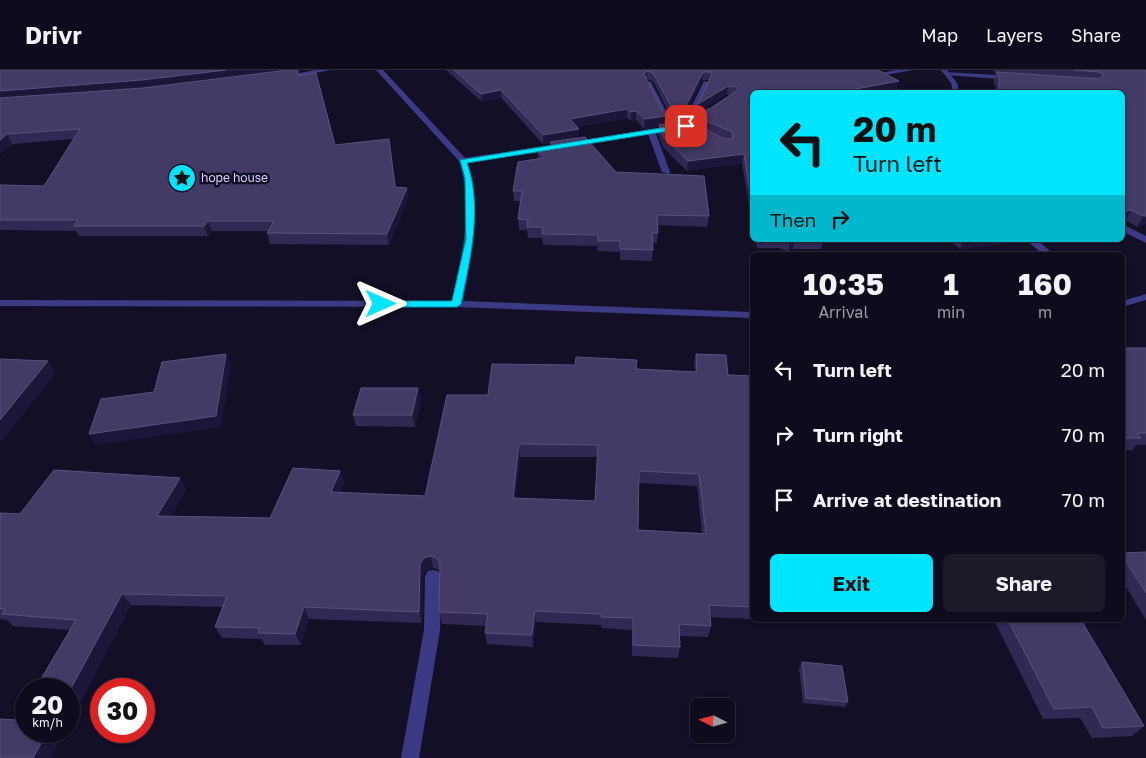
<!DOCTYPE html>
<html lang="en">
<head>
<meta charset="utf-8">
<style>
  :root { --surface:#0e0b1c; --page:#1c1929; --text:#f1f3f6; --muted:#9b9ba3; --line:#2e2b3b; --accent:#00e5ff }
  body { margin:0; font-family:"Golos Text",sans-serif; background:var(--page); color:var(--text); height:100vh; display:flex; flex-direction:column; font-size:19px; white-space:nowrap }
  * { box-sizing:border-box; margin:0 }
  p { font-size:16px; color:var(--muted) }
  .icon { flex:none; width:28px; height:28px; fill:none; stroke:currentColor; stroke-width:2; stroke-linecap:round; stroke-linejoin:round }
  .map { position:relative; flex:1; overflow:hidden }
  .drawer { position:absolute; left:750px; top:182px; width:375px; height:370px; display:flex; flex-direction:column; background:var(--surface); border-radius:8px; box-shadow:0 1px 4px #0004,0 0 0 1px var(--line) }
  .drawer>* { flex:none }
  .banner { position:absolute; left:750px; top:20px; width:375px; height:152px; border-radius:8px; box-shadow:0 1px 4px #0004,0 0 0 1px var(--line); background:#00e5ff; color:#111; overflow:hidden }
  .needle { width:32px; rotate:276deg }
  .controls { position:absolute; left:690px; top:628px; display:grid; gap:10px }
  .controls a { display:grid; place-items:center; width:45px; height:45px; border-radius:8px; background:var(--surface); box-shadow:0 1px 4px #0004,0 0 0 1px var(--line); font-size:25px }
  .speed { position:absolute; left:15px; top:608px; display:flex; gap:10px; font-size:25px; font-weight:700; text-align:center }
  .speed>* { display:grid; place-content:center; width:65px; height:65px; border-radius:50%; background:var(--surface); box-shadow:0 1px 4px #0004,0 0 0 1px var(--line); line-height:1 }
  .speed small { font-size:12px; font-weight:400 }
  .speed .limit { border:8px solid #d22; background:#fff; color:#111 }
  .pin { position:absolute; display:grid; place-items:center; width:42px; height:42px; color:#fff; margin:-21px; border-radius:10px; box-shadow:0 2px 8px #0006 }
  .me { position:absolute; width:55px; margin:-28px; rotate:90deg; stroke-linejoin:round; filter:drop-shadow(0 0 4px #0008) }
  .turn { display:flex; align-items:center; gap:18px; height:105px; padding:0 20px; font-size:22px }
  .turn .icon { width:65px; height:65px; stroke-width:2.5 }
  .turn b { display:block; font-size:35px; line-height:42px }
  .then { display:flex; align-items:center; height:48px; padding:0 20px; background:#0003; gap:10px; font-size:19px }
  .eta { display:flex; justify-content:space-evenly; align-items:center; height:85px; text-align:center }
  .eta b { font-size:30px; font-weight:700; line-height:35px }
  .primary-button { display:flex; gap:10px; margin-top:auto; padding:10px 20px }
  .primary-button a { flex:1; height:58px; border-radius:8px; background:var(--accent); color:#111; font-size:20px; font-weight:700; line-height:58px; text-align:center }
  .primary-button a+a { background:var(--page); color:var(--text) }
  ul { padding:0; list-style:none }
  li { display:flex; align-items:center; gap:15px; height:65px; padding:0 20px }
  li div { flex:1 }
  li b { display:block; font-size:19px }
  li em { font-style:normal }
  header { display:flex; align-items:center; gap:30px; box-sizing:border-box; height:70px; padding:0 25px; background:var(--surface); border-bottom:1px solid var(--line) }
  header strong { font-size:24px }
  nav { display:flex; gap:28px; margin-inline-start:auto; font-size:18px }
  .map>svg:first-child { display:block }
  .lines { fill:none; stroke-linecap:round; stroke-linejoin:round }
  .service { fill:#3d3a85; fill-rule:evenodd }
  .minor { fill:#3d3a85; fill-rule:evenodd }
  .wall { fill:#312854; fill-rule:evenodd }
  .shaded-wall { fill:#1d163a }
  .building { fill:#433a66; stroke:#5a527e; fill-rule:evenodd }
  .route { fill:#00e5ff; stroke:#0095a6 }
  .labels { text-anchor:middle; stroke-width:5; stroke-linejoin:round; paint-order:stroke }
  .far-poi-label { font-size:12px; fill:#d9d4ff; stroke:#130f26; text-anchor:start }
</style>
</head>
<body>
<header>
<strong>Drivr</strong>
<nav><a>Map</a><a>Layers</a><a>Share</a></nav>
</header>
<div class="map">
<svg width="1146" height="688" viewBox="0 0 1146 688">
  <rect width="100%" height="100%" fill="#130f26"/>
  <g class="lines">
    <path class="service" d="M 895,0 L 913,0 L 880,6 L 877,4 Z
      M 944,2 L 1013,6 L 1016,8 L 1013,10 L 946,5 L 944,4 Z
      M 646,11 L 651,12 L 675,58 L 674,60 L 667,58 L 645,12 Z
      M 704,11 L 709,12 L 693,48 L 708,38 L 715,40 L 689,58 L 683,58 L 682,56 Z
      M 648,59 L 655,61 L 670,102 L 669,104 L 662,102 L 647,61 Z
      M 1122,154 L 1146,166 L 1146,173 L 1122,161 Z
      M 1026,170 L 1037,170 L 1055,185 L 1044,185 Z
      M 433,500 L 438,501 L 441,506 L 440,560 L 419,688 L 401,688 L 424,560 L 425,506 L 428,501 Z"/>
    <path class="minor" d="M 315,0 L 331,0 L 284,9 L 281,7 Z
      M 376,0 L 383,0 L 465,88 L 675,56 L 679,58 L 675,60 L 468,93 C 483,137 471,186 463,231 L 752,242 L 752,248 L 457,237 L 0,236 L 0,230 L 452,231 C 462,185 474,137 459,91 Z
      M 941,0 L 947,0 L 957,13 L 959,22 L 953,22 L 951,13 Z
      M 1146,224 L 1146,230 L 1122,237 L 1122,231 Z"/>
  </g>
  <path class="wall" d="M 0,0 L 299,6 L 335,75 L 389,69 L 396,117 L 407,118 L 408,128 L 389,175 L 270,174 L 267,163 L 268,161 L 212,161 L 208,166 L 79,166 L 76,161 L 0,160 L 0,115 L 44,116 L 73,69 L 12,74 L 0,84 Z
    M 446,0 L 878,0 L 899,11 L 896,20 L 752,22 L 752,154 L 742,93 L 687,101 L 663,77 L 658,64 L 659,56 L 644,59 L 636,50 L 631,51 L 627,48 L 577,57 L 579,68 L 616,102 L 709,146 L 707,157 L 658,155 L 658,163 L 657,173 L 653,173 L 652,191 L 620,190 L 620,182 L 597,181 L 598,176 L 543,175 L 542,168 L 528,168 L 527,160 L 519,160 L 518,149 L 521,131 L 514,131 L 513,121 L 538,89 L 537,80 L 550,78 L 550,73 L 543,74 L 501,28 L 482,32 ZM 646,9 L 653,11 L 674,53 L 664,54 L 665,46 ZM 702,10 L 709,10 L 697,43 L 727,24 L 730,25 L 697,47 L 696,55 L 682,52 ZM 705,60 L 726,69 L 725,69 Z
    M 994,0 L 1146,0 L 1146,154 L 1137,157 L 1126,150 L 1122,22 L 996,22 L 996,15 L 994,15 L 994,10 L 997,4 L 994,3 Z
    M 755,170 L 840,170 L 840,172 L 823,171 L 821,179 L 793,179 L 788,182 L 779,178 L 757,178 Z
    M 949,170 L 1025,170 L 1024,171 L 960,179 Z
    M 1122,278 L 1146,278 L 1146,375 L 1136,375 L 1132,380 L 1122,380 Z
    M 696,284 L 728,305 L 752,306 L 752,549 L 710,547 L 711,556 L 708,567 L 680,566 L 680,577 L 678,588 L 632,586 L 632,560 L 601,558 L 601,555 L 536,552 L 533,577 L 487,574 L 485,563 L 486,556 L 442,554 L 439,542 L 440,501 L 440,500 L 433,498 L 426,500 L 423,506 L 422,553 L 309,549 L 301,575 L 265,575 L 261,569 L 222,568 L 215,557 L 223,537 L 131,535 L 69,654 L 70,560 L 13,556 L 7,550 L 0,549 L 0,443 L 20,444 L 180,408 L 186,420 L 171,446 L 270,448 L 340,401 L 344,413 L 340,423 L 425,426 L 488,325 L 636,299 L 695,302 L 694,296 ZM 520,387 L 597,387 L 595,431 L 515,428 ZM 639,413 L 697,416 L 702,463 L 638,460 Z
    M 418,318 L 421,330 L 415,357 L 356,356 L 353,345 Z
    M 1146,482 L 1146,550 L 1122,510 L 1122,483 Z
    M 994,550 L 1081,550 L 1144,656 L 1132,666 L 1092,668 L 1080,648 L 1043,649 Z
    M 802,592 L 848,632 L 845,637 L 803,633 L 799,598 Z"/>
  <path class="shaded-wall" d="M 226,0 L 297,0 L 146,19 L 0,30 L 0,21 Z
    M 647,1 L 646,9 L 644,4 Z
    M 703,2 L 702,10 L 681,53 L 675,54 L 676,45 Z
    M 899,11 L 896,20 L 882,22 L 850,22 L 850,20 Z
    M 728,16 L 727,24 L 697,43 L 698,34 Z
    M 501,20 L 501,28 L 482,32 L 481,24 Z
    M 627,39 L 627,48 L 570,58 L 570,49 Z
    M 636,41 L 636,50 L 631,51 L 631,42 Z
    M 665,46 L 664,56 L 644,59 L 645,49 Z
    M 579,59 L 579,69 L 543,74 L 543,65 Z
    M 7,64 L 12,74 L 0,84 L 0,70 Z
    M 744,84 L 742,93 L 687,101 L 688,91 Z
    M 407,118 L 408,128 L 389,175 L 387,164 Z
    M 1131,140 L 1126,150 L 1122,151 L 1122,142 Z
    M 1143,146 L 1146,146 L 1146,154 L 1137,157 Z
    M 208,151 L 212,161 L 208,166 L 204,156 Z
    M 793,170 L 795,170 L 793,179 L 788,182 L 790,172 Z
    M 963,170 L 1025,170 L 1024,171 L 960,179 Z
    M 226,284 L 231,295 L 221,357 L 96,375 L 89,364 Z
    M 48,291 L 56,303 L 0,373 L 0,350 Z
    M 418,318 L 421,330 L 415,357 L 412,345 Z
    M 519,374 L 520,387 L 514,440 L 513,428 Z
    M 340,401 L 344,413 L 335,434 L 331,422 Z
    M 180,408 L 186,420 L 164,458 L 157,446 Z
    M 431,486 L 433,498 L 426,500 L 423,506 L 422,553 L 419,542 L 420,494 L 424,488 Z
    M 122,524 L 131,535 L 69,654 L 69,622 Z
    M 304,537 L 309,549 L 301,575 L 295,564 Z
    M 535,541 L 536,552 L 533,577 L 532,565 Z
    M 48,661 L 65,661 L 51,688 L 33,688 Z"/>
  <path class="building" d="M 0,0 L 226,0 L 142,10 L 0,21 Z
    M 288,0 L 298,0 L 298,6 L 316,3 L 335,75 L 389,69 L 395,117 L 407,118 L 387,164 L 267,163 L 274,151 L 208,151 L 204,156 L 74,156 L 78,150 L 0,150 L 0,115 L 44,116 L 80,59 L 7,64 L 0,70 L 0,28 L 143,18 Z
    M 454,0 L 878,0 L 899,11 L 850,20 L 854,22 L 752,22 L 752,134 L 744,84 L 688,91 L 664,68 L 659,55 L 687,51 L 725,69 L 733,69 L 732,62 L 697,47 L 738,20 L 737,17 L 728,16 L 698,34 L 712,4 L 710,2 L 703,2 L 682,44 L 676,45 L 653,3 L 647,1 L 644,4 L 665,46 L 645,49 L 636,41 L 631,42 L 627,39 L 570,49 L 579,59 L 543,65 L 501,20 L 481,24 Z
    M 1074,0 L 1146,0 L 1146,146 L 1143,146 L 1131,140 L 1122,142 L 1122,22 L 1011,22 L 999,21 L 999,7 L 997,6 L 997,2 L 1099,9 L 1104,5 L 1099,2 Z
    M 585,67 L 616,102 L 704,106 L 709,146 L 657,145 L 658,163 L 652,163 L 653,180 L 620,179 L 620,171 L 598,171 L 598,165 L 542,164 L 543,157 L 527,157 L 528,150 L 518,149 L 522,121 L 513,121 L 518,92 L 544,88 L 537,80 L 554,77 L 550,72 Z
    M 1122,278 L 1146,278 L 1146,363 L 1137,363 L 1141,368 L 1122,368 Z
    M 226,284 L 216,346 L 89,364 L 101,329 L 154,322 L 162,292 Z
    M 696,284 L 726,285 L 728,305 L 752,306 L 752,537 L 709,535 L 711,556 L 679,554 L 680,577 L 633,575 L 633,548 L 601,547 L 601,544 L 535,541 L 532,565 L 485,563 L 488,544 L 439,542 L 440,494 L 437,488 L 431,486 L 424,488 L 420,494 L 419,542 L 304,537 L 295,564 L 258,563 L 260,558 L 215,557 L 227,526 L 122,524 L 69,622 L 69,619 L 35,619 L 76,550 L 2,544 L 5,539 L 0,539 L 0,443 L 20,444 L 54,400 L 180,408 L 157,446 L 270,448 L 293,398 L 340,401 L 331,422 L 425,426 L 447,325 L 488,325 L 492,294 L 575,295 L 576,287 L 637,290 L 636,299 L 697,302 ZM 519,374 L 598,375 L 595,431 L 513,428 ZM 639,401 L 699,404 L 706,464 L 638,460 Z
    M 0,289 L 48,291 L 0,350 Z
    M 361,318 L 418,318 L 412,345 L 353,345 Z
    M 1146,482 L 1146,523 L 1122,485 L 1122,483 Z
    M 1008,550 L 1081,550 L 1144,656 L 1103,658 L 1092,637 L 1054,639 Z
    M 802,592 L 842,596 L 848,632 L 806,628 Z
    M 26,635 L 26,661 L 48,661 L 33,688 L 0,688 L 0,649 L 17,650 Z"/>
  <path class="route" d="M 686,54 L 688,55 L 688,58 L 467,93 C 483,138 470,189 461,234 L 457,237 L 381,237 L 376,234 L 381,231 L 452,231 L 466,169 L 465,108 L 460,90 Z"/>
  <defs>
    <g id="sight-disc" transform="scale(1.4375)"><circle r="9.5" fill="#00e5ff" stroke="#130f26"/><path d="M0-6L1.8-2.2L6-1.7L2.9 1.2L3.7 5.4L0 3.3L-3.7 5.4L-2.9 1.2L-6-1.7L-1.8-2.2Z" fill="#111"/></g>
  </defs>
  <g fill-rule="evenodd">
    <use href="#sight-disc" x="182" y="108"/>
  </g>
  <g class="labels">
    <g class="far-poi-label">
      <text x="201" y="112">hope house</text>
    </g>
  </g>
</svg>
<div class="controls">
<a><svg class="needle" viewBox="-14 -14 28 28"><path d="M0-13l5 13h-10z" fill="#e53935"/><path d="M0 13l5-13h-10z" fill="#9b9ba3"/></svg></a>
</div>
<div class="speed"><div>20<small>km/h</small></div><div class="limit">30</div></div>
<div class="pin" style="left:686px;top:56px;background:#d93025"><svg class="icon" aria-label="arrive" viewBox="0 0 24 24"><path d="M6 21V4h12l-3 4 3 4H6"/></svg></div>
<svg class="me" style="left:381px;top:234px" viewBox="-20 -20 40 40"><path d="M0-17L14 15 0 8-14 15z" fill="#00e5ff" stroke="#fff" stroke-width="4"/></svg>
<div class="banner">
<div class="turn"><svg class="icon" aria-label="left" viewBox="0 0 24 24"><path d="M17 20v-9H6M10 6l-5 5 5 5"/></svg><div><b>20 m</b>Turn left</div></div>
<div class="then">Then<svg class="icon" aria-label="right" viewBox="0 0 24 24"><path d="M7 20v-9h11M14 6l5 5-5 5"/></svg></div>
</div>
<section class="drawer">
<div class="eta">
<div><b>10:35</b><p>Arrival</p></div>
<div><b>1</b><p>min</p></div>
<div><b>160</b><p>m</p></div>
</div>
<ul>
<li><svg class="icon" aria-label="left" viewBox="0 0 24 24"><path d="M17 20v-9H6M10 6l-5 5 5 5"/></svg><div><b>Turn left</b></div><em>20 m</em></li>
<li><svg class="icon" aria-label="right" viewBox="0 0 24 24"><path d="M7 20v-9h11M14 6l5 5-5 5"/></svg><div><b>Turn right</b></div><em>70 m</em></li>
<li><svg class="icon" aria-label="arrive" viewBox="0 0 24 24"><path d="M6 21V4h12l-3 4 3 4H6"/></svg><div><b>Arrive at destination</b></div><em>70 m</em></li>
</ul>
<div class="primary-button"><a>Exit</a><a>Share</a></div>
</section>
</div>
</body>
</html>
